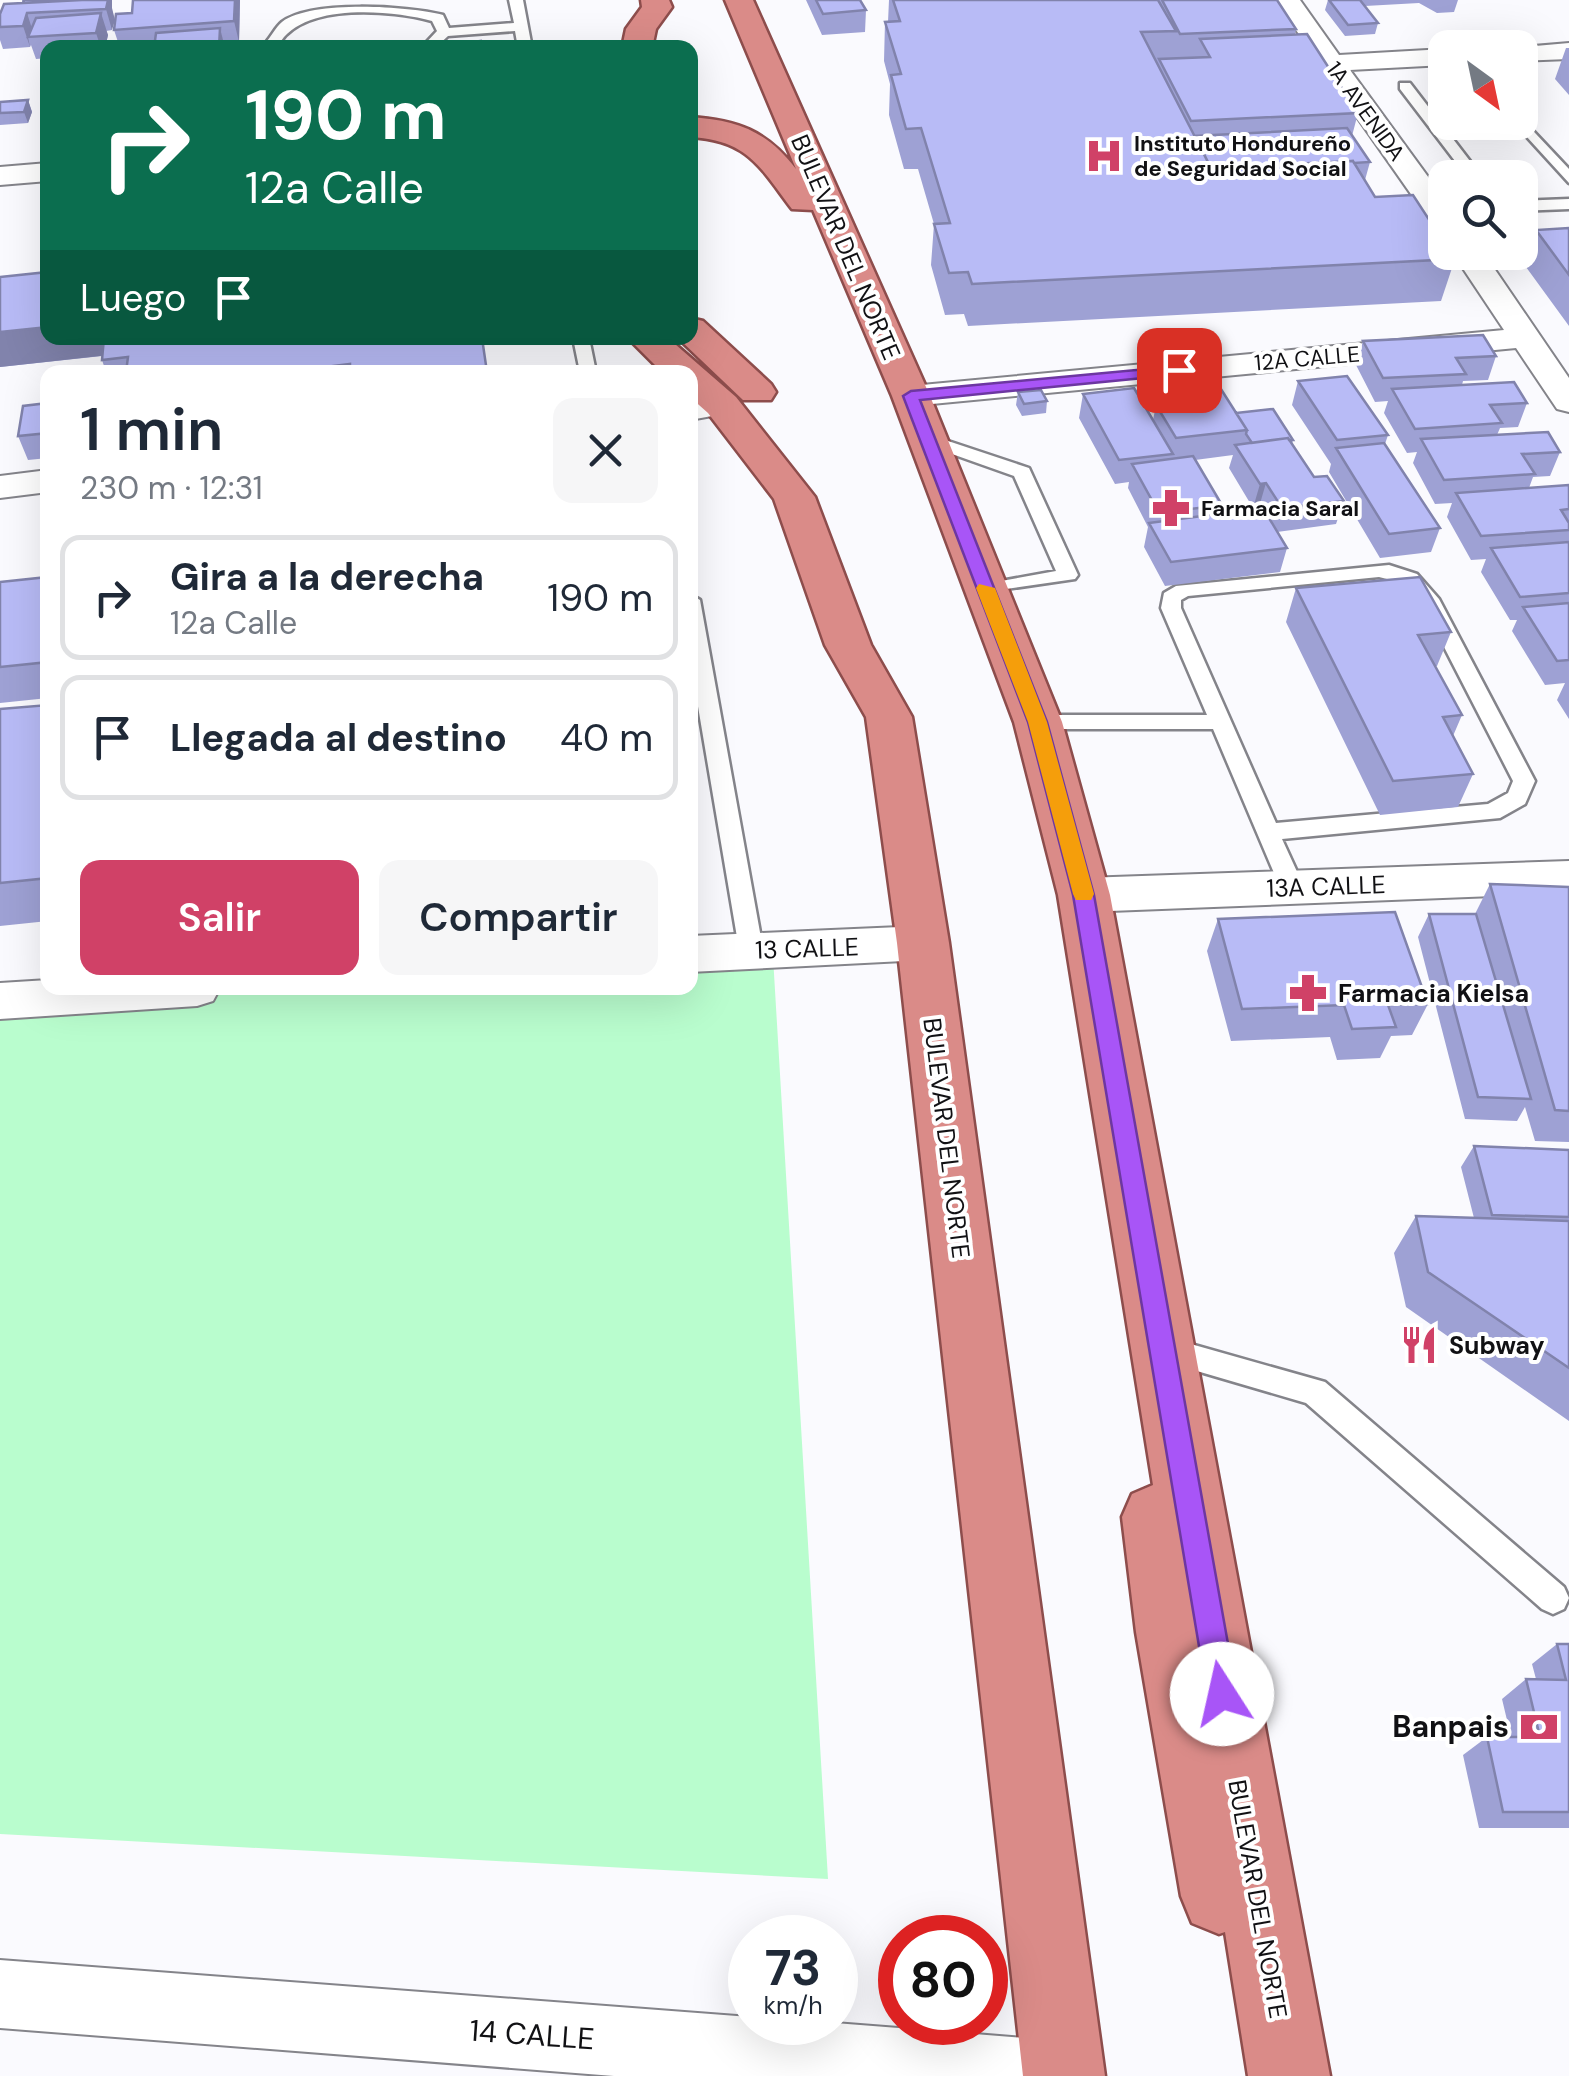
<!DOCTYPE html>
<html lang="es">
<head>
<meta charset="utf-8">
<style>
  :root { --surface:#fff; --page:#f6f6f7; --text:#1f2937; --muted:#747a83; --line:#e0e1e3; --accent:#d04167 }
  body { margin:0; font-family:"DM Sans",sans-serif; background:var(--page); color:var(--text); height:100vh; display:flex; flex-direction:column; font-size:38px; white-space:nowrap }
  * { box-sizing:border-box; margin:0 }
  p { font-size:32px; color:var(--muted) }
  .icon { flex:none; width:55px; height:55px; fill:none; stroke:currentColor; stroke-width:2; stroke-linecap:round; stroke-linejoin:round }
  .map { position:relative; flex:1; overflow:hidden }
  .sheet { position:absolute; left:40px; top:365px; width:658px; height:630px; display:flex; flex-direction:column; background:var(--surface); border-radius:20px; box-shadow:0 10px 40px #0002 }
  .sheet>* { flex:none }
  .guide { position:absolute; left:40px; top:40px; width:658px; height:305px; border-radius:20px; box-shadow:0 10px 40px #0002; background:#0b6e4f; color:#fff; overflow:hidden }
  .needle { width:65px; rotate:147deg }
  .fabs { position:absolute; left:1428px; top:30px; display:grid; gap:20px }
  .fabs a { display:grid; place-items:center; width:110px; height:110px; border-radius:20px; background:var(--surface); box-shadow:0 10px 40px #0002; font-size:50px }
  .speed { position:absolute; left:728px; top:1915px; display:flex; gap:20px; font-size:50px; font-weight:700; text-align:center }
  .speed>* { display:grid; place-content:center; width:130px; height:130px; border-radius:50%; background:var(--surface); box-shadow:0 10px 40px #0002; line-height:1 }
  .speed small { font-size:25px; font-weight:400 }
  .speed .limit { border:15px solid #d22; background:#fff; color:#111 }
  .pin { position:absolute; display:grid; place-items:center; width:85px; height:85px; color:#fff; margin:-42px; border-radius:20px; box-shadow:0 5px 15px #0006 }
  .me { position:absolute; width:110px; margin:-55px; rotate:350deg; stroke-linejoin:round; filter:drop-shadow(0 0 8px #0008) }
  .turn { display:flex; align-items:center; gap:35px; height:210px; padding:0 40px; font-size:45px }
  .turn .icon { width:130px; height:130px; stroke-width:2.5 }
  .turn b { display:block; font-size:70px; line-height:85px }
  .then { display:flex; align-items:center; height:95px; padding:0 40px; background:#0003; gap:20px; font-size:38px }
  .round { display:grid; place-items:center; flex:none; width:105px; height:105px; border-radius:20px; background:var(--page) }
  .overview { display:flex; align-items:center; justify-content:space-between; height:170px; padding:0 40px }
  h1 { font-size:60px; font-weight:600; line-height:75px }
  .cta { display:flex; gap:20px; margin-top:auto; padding:20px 40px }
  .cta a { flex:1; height:115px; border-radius:20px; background:var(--accent); color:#fff; font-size:40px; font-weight:600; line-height:115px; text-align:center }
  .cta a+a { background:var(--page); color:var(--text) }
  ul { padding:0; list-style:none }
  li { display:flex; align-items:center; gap:30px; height:125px; margin:0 20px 15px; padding:0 20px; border:5px solid var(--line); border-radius:20px }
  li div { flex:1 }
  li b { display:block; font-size:38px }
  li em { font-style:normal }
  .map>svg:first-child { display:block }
  .green { fill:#b9fdce }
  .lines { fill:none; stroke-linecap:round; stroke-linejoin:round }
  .service-casing { stroke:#84848a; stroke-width:5 }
  .minor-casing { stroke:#84848a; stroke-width:4 }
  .trunk-casing { stroke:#8d4d4c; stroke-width:5 }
  .service { fill:#fff; fill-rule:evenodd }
  .minor { fill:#fff; fill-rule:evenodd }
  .trunk { fill:#da8b88; fill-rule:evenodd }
  .wall { fill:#9ea1d4; fill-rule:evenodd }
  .shaded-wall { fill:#8183ac }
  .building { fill:#b8bbf6; stroke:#8183ac; stroke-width:2.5 }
  .route { fill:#a855f7; stroke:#6d37a1; stroke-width:2.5 }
  .slow { fill:#f59e0b }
  .labels { text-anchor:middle; stroke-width:8; stroke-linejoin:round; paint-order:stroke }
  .far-street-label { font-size:22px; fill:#111114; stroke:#fff }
  .far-poi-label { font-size:22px; font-weight:bold; fill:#111114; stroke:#fff; text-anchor:start }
  .street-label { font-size:25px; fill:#111114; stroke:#fff }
  .poi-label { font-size:25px; font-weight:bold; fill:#111114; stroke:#fff; text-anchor:start }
  .near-poi-label { font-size:30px; font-weight:bold; fill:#111114; stroke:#fff; text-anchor:end }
  .near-street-label { font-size:30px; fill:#111114; stroke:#fff }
</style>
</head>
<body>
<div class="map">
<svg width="1569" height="2076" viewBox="0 0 1569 2076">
  <rect width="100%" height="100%" fill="#fafafe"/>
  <path class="green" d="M 772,940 L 828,1879 L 0,1834 L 0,985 L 690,988 L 690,945 Z"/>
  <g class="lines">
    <g class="service-casing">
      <path id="service" d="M 509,0 L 523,0 L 532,48 L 518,48 L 515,31 L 448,36 L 435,48 L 421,48 L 437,31 L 432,21 C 391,10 308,3 281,41 L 283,48 L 269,48 L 267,41 C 272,35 276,27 282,22 C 311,0 407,6 443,15 L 449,28 L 514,23 Z
        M 1400,83 L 1410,83 L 1483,178 L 1468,178 L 1400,89 Z
        M 1520,117 L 1569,169 L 1569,183 L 1515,124 L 1520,122 Z
        M 1569,199 L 1569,209 L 1520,211 L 1520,201 Z
        M 573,338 L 589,338 L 596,372 L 580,372 Z
        M 927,434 L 1029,468 L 1078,575 L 1075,579 L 979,593 L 979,585 L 1056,571 L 1014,476 L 921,443 L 921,435 Z
        M 1389,565 L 1417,574 L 1439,599 L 1535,781 L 1525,804 L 1500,818 L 1282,839 L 1304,887 L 1292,896 L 1280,887 L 1213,729 L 1038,729 L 1027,722 L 1038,715 L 1207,715 L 1161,608 L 1164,593 L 1176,586 ZM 1379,577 L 1403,583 L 1423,606 L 1513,781 L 1508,793 L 1488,804 L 1276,823 L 1181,608 L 1181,600 L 1188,596 Z
        M 690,594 L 700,600 L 763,949 L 751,958 L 739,949 L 690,659 Z
        M 1166,1337 L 1325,1382 L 1564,1587 L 1569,1598 L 1564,1609 L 1553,1614 L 1542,1609 L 1306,1403 L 1156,1359 L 1152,1350 L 1156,1341 Z"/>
    </g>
    <g class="minor-casing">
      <path id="minor" d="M 1275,0 L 1300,0 L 1339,55 L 1445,49 L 1445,65 L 1350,70 L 1445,200 L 1445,230 L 1434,227 Z
        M 1569,43 L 1569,59 L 1520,61 L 1520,48 L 1511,48 Z
        M 48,163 L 48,181 L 0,185 L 0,167 Z
        M 1569,233 L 1569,251 L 1520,253 L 1518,252 L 1520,235 Z
        M 1452,252 L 1483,252 L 1569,378 L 1569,412 L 1557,409 L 1516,348 L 911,406 L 899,403 L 894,396 L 899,389 L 911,386 L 1504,330 Z
        M 722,395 L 734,398 L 739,405 L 734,412 L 690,420 L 690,400 Z
        M 48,470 L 48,492 L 0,498 L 0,476 Z
        M 1569,861 L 1569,893 L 1084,912 L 1068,907 L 1062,895 L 1068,883 L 1084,878 Z
        M 923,926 L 939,931 L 946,943 L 939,955 L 923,960 L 690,972 L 690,936 Z
        M 48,980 L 48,988 L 220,988 L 213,1001 L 197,1006 L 0,1019 L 0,983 Z
        M 0,1960 L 750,2017 L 750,2022 L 822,2022 L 1064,2041 L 1089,2051 L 1099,2076 L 614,2076 L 0,2028 Z"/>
    </g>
    <g class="trunk-casing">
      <path id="trunk" d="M 641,0 L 669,0 L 672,7 L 656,29 L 652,48 L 622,48 L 626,29 L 642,7 Z
        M 725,0 L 753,0 L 930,396 L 1062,722 L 1110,895 L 1330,2076 L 1248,2076 L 1225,1932 L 1219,1934 L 1192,1923 L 1181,1896 L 1136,1632 L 1122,1517 L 1132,1494 L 1153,1485 L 1058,895 L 1014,722 L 892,396 L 813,210 L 792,209 C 760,167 748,140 690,137 L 690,117 C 737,120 767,131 796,169 Z
        M 690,318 L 703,321 L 771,384 L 776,392 L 771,400 L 743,400 L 678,338 L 690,338 Z
        M 628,338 L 668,338 L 736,397 L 815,497 L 871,645 L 912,717 L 949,943 L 1105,2076 L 1023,2076 L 897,943 L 866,717 L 825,645 L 774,499 L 708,413 L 690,397 L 690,372 L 662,372 Z"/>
    </g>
    <use href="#service" class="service"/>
    <use href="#minor" class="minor"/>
    <use href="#trunk" class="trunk"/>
  </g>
  <path class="wall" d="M 22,0 L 112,0 L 112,30 L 106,31 L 108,35 L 105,48 L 48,48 L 48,58 L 36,59 L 31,45 L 30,47 L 3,49 L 0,40 L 0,14 L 23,3 Z
    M 240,0 L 239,42 L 224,43 L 225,48 L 120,48 L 114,30 L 132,13 Z
    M 806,0 L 860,0 L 866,10 L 865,32 L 822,35 Z
    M 889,0 L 1277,0 L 1296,29 L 1295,35 L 1358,113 L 1352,136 L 1370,162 L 1365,180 L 1375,197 L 1455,259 L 1441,301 L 968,326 L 964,314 L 945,315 L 931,265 L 934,224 L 918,169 L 904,169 L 889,115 L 890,84 L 884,61 L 885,22 L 888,22 Z
    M 1328,0 L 1458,0 L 1454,12 L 1437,13 L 1419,3 L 1365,6 L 1378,23 L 1375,34 L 1345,36 L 1325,10 Z
    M 1566,48 L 1569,48 L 1569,95 L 1555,79 Z
    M 28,100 L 32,112 L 28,123 L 0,125 L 0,102 Z
    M 1569,228 L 1569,326 L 1523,263 L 1536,230 Z
    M 0,277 L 48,338 L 227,338 L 488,372 L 106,372 L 102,360 L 102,356 L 0,367 Z
    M 1363,341 L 1496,356 L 1488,380 L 1463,381 L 1462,385 L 1527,403 L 1518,427 L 1500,428 L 1497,435 L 1560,452 L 1550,476 L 1533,477 L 1529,488 L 1569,485 L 1569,719 L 1557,700 L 1565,683 L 1545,685 L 1512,631 L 1517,620 L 1510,620 L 1481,572 L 1486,559 L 1471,560 L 1447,517 L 1452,503 L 1435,504 L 1413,463 L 1417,452 L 1407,453 L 1384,413 L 1388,401 L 1375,402 L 1356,365 Z
    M 1298,381 L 1388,435 L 1385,444 L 1440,528 L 1431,552 L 1380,558 L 1329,472 L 1331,464 L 1292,405 Z
    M 1176,391 L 1236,413 L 1293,440 L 1292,444 L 1314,477 L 1344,501 L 1336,524 L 1277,532 L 1287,548 L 1280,572 L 1165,586 L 1144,547 L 1148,527 L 1128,488 L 1129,482 L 1115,484 L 1079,418 L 1083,394 L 1153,420 L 1156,405 L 1173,403 ZM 1233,455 L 1229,468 L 1253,508 L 1259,507 L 1260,508 L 1220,514 L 1222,505 L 1195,460 Z
    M 1018,392 L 1047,401 L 1046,413 L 1022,416 L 1016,405 Z
    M 48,403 L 48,458 L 28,460 L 18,436 Z
    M 48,577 L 48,698 L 0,703 L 0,582 Z
    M 1296,588 L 1451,632 L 1437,666 L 1435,666 L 1462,715 L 1453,736 L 1473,774 L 1458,807 L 1380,815 L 1286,622 Z
    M 690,666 L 693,706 L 690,707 Z
    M 48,705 L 48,921 L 0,926 L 0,709 Z
    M 1490,884 L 1569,887 L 1569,1142 L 1535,1141 L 1525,1107 L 1517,1121 L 1465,1119 L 1418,937 L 1429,914 L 1475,914 Z
    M 1218,919 L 1428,1004 L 1412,1035 L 1391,1036 L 1380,1058 L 1337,1060 L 1330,1037 L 1231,1041 L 1207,951 Z
    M 1474,1146 L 1569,1150 L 1569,1421 L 1406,1307 L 1394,1253 L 1416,1216 L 1474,1218 L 1461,1167 Z
    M 1557,1644 L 1569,1644 L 1569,1828 L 1479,1828 L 1463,1755 L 1487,1737 L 1511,1737 L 1502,1699 L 1526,1679 L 1536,1679 L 1532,1664 Z"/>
  <path class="shaded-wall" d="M 108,0 L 112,0 L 112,8 L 115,20 L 112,30 L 106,9 Z
    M 235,0 L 240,0 L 239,42 L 234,21 Z
    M 27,13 L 34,35 L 28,37 L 30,47 L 23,26 Z
    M 101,13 L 108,35 L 105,48 L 101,48 L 96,33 Z
    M 220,28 L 225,48 L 219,48 Z
    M 28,100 L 32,112 L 28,123 L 24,112 Z
    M 48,327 L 48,338 L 121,338 L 127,353 L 0,367 L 0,332 Z
    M 350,364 L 352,372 L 285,372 Z
    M 1266,483 L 1259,507 L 1253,508 L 1260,484 Z"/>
  <path class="building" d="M 24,0 L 82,0 L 23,3 Z
    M 82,0 L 108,0 L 106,9 L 27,13 L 23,26 L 0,27 L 0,14 L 4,4 Z
    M 133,0 L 235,0 L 234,21 L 114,30 L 116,14 L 132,13 Z
    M 816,0 L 860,0 L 866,10 L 823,14 Z
    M 893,0 L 1158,0 L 1176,31 L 1141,32 L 1211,168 L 1353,161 L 1375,197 L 1413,195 L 1445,244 L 1445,252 L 1450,252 L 1455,259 L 972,284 L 968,272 L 949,273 L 934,224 L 950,223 L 921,128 L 906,129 L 891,75 L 901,74 L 885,22 L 900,21 Z
    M 1162,0 L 1277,0 L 1296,29 L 1180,34 Z
    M 1329,0 L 1360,0 L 1378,23 L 1348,25 Z
    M 101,13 L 96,33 L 28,37 L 36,18 Z
    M 220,28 L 219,48 L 154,48 L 156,33 Z
    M 1307,34 L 1358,113 L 1191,121 L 1159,59 L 1210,57 L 1200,39 Z
    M 481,41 L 483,48 L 429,48 Z
    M 28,100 L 24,112 L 0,113 L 0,102 Z
    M 1347,128 L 1370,162 L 1354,163 L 1353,161 L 1211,168 L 1195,136 Z
    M 1569,228 L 1569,275 L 1536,230 Z
    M 48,272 L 48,327 L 0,332 L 0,277 Z
    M 1483,335 L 1496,356 L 1456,358 L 1466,374 L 1383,378 L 1363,341 Z
    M 104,338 L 204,338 L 204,341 L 239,338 L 482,338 L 487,372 L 350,372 L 350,364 L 285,372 L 126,372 L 128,357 L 102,360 Z
    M 1347,376 L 1388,435 L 1337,440 L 1298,381 Z
    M 1514,382 L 1527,403 L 1490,405 L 1502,423 L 1415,429 L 1392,389 Z
    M 1219,386 L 1247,430 L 1176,438 L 1156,405 L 1183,402 L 1176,391 Z
    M 1134,388 L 1173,454 L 1119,460 L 1083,394 Z
    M 1041,390 L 1047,401 L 1024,404 L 1018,392 Z
    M 48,403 L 48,433 L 18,436 L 23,406 Z
    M 1273,409 L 1293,440 L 1289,440 L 1288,438 L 1252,443 L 1246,434 L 1247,430 L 1236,413 Z
    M 1548,432 L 1560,452 L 1522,454 L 1535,474 L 1444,480 L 1421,439 Z
    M 1288,438 L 1314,477 L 1327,476 L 1344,501 L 1282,508 L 1266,483 L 1260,484 L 1235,445 Z
    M 1384,443 L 1440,528 L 1389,534 L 1336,448 Z
    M 1193,456 L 1222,505 L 1159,513 L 1132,464 Z
    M 1569,485 L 1569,509 L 1561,510 L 1569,523 L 1569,530 L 1481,536 L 1456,493 Z
    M 1263,508 L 1287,548 L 1171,562 L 1149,523 Z
    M 1569,542 L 1569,593 L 1520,597 L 1491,548 Z
    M 48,577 L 48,662 L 0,667 L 0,582 Z
    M 1420,577 L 1451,632 L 1418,635 L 1462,715 L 1443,717 L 1473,774 L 1393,781 L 1296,588 Z
    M 1569,603 L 1569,660 L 1557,661 L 1523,607 Z
    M 48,705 L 48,878 L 0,883 L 0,709 Z
    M 1490,884 L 1569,887 L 1569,1111 L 1555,1110 Z
    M 1395,912 L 1428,1004 L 1388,1005 L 1396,1027 L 1352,1029 L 1344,1005 L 1242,1009 L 1218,919 Z
    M 1429,914 L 1476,914 L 1531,1099 L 1478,1097 Z
    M 1474,1146 L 1569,1150 L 1569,1217 L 1492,1215 Z
    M 1416,1216 L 1569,1221 L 1569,1368 L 1428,1272 Z
    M 1557,1644 L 1569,1644 L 1569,1812 L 1503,1812 L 1487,1737 L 1540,1737 L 1526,1679 L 1566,1680 Z"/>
  <path class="route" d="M 1179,366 L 1187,370 L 1184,374 L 920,400 L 1047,722 L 1094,895 L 1237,1694 L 1233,1704 L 1222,1708 L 1212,1704 L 1207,1694 L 1073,895 L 1028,722 L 903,396 L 911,391 Z"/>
  <path class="slow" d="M 979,584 L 995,588 L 1047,722 L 1094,894 L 1091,900 L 1076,900 L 1073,894 L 1028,722 L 976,588 Z"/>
  <defs>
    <g id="hospital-bare" transform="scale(3)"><path d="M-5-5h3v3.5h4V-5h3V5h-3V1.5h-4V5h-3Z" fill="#d04167" stroke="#fff" stroke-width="2.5" paint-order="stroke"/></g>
    <g id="pharmacy-bare" transform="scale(3)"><path d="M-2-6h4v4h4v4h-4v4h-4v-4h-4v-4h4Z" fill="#d04167" stroke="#fff" stroke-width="2.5" paint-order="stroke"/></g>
    <g id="restaurant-bare" transform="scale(3)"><path d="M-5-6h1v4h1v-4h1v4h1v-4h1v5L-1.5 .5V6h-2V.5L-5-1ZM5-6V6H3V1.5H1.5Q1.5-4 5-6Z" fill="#d04167" stroke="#fff" stroke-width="2.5" paint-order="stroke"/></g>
    <g id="bank-bare" transform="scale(3)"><path d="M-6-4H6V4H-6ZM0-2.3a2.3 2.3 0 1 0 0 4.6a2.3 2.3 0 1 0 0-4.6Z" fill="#d04167" stroke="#fff" stroke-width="2.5" paint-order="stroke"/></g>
  </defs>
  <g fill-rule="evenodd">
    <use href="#hospital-bare" x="1104" y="156"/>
    <use href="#pharmacy-bare" x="1171" y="508"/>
    <use href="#pharmacy-bare" x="1308" y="993"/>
    <use href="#restaurant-bare" x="1419" y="1345"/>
    <use href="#bank-bare" x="1539" y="1727"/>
  </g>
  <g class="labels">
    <g class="far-street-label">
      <text transform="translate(1366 111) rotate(54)" y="8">1A AVENIDA</text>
      <text transform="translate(1307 358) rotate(-5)" y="8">12A CALLE</text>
    </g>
    <g class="far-poi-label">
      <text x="1134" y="151">Instituto Hondureño<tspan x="1134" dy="25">de Seguridad Social</tspan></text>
      <text x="1201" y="516">Farmacia Saral</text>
    </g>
    <g class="street-label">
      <text transform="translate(846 247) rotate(67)" y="9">BULEVAR DEL NORTE</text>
      <text transform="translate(1326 886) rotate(-2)" y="9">13A CALLE</text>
      <text transform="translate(807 948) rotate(-2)" y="9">13 CALLE</text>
      <text transform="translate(947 1138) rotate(83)" y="9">BULEVAR DEL NORTE</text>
      <text transform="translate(1258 1899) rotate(80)" y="9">BULEVAR DEL NORTE</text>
    </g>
    <g class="poi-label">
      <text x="1338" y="1002">Farmacia Kielsa</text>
      <text x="1449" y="1354">Subway</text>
    </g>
    <g class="near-poi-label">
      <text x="1509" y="1737">Banpais</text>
    </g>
    <g class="near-street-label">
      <text transform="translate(532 2035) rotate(4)" y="10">14 CALLE</text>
    </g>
  </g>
</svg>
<div class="fabs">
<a><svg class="needle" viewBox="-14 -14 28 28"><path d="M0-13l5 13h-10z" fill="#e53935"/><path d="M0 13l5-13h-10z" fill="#747a83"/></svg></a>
<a><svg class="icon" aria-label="search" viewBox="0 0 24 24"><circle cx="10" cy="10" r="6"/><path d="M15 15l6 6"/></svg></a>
</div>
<div class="speed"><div>73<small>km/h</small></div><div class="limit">80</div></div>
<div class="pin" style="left:1179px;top:370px;background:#d93025"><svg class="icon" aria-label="arrive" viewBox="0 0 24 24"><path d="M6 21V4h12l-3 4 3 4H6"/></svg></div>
<svg class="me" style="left:1222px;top:1694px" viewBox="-20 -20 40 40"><circle r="19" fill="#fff"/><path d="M0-13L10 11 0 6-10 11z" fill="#a855f7"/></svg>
<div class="guide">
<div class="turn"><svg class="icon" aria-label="right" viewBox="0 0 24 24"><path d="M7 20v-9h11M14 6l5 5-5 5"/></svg><div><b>190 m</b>12a Calle</div></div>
<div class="then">Luego<svg class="icon" aria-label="arrive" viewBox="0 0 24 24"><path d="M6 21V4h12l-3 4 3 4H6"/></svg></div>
</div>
<section class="sheet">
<div class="overview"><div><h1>1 min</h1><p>230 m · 12:31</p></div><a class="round"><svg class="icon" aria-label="close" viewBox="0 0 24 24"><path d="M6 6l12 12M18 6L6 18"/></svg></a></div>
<ul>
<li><svg class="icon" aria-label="right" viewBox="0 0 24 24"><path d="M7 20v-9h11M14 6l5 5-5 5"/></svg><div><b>Gira a la derecha</b><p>12a Calle</p></div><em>190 m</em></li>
<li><svg class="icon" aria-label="arrive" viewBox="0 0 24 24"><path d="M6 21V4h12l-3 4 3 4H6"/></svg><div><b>Llegada al destino</b></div><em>40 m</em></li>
</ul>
<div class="cta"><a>Salir</a><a>Compartir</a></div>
</section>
</div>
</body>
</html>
